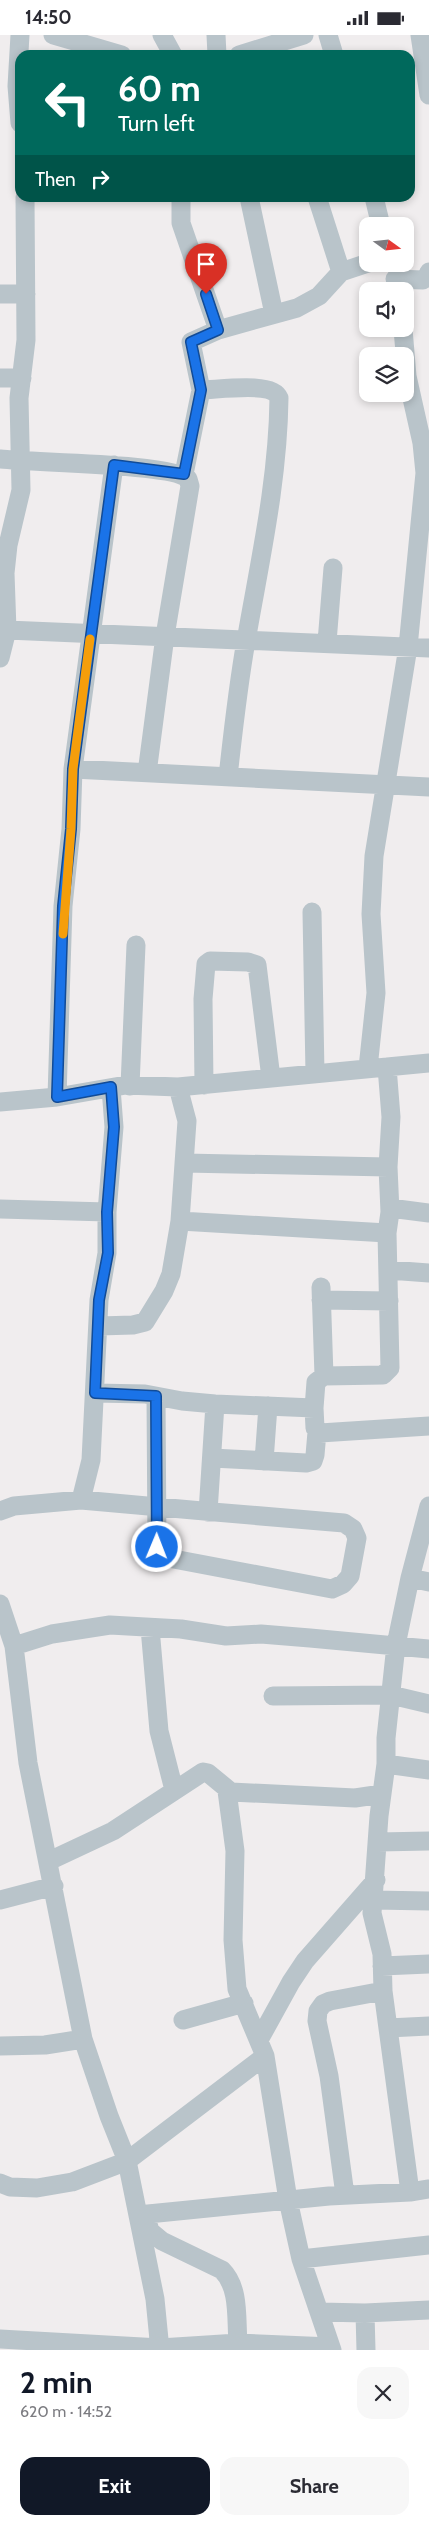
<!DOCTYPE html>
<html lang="en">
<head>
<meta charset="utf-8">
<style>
  :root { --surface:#fff; --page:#f7f7f7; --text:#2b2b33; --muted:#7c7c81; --accent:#111827 }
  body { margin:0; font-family:Cabin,sans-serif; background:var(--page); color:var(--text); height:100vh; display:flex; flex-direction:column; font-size:19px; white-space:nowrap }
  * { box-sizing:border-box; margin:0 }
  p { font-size:16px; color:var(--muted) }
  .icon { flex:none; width:28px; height:28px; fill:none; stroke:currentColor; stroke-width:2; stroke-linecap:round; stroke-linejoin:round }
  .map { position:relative; height:2315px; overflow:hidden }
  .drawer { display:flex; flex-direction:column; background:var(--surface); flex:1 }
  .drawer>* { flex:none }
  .banner { position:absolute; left:15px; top:15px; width:400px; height:152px; border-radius:15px; box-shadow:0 2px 8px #0003; background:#00695c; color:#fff; overflow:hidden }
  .needle { width:32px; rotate:105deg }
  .controls { position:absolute; left:359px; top:182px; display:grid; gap:10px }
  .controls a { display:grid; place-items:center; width:55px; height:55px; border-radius:10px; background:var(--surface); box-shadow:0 2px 8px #0003; font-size:25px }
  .pin { position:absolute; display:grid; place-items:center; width:42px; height:42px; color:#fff; margin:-51px -21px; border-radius:50% 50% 50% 0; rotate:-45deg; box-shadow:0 0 5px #0007 }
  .pin .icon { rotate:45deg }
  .me { position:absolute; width:55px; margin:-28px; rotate:1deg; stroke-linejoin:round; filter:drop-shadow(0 0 4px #0008) }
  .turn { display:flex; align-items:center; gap:18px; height:105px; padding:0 20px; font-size:22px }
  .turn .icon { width:65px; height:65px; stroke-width:2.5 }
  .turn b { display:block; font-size:35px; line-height:42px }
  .then { display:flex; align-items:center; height:48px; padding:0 20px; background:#0003; gap:10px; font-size:19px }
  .round { display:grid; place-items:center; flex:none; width:52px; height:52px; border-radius:15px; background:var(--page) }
  .headline { display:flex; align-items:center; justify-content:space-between; height:85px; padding:0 20px }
  h1 { font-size:30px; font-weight:800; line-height:38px; color:var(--accent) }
  .cta { display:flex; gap:10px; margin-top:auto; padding:10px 20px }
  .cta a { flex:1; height:58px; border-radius:15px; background:var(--accent); color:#fff; font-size:20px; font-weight:800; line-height:58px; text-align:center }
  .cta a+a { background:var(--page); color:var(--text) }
  .status { display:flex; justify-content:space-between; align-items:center; height:35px; padding:0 25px; background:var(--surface); direction:ltr }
  .status svg { height:14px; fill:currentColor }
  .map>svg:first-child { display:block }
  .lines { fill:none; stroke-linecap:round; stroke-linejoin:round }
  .minor { stroke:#b9c4ca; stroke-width:19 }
  .route-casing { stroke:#114b97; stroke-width:12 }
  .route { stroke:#1a73e8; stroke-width:9 }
  .slow { stroke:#f59e0b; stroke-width:9 }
</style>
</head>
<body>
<div class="status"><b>14:50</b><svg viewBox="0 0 49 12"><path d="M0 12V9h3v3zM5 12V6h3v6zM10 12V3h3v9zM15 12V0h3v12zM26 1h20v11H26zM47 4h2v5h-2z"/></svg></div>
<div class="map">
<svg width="429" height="2315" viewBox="0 0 429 2315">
  <rect width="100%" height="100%" fill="#f0edee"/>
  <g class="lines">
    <path class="minor" d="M 53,0 L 122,20
      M 162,0 L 173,20
      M 216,0 L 217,20
      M 328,0 L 334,20
      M 420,0 L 429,60
      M 239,20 L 304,0
      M 20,88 L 17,51 L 20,0
      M 181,162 L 181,188 L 218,295
      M 249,162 L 274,279
      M 317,162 L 341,237
      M 374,162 L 381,191
      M 395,244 L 423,245 L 427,242 L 429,237
      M 0,259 L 26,259
      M 0,343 L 22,343
      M 0,424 C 32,428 172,428 188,444 L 190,451 L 165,601 L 147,738
      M 184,439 L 201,355
      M 7,595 L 429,613
      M 327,607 L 333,533
      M 0,623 L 7,595 L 5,538 L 8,510 L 21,455 L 19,363 L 26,305 L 25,162
      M 73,734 L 429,752
      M 228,742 C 233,696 238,651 246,606 C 260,525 278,446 279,363 C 273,346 217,355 201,355 L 191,307 L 218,295 L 297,273 L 319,261 L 341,237 L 368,228
      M 312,877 L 315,1038
      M 368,1033 L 376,958 L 371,879 L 374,821 L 408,612 L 425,438 L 422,408 L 407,341 L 403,294
      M 204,1050 L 203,964 L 206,929 L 210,926 L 248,927 L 257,930 L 271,1043
      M 130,1051 L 136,910
      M 57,1062 L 63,871 L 71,794 L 73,734 L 114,430
      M 0,1067 L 57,1062 L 126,1050 L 178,1052 L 429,1028
      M 185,1128 L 388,1132
      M 390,1173 L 429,1178
      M 0,1174 L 107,1177
      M 180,1186 L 387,1198
      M 389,1235 L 429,1238
      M 321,1252 L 324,1341
      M 321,1265 L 389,1266
      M 99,1291 L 133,1290 L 145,1287 L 164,1256 L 171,1239 L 180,1186 L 187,1086 L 178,1052
      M 95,1358 L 145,1359 L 182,1366 L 215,1369 L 314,1373 L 315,1393 L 320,1398 L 429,1391
      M 314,1373 L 316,1347 L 324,1341 L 383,1340 L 390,1333 L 387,1198 L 390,1177 L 388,1132 L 391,1082 L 387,1032
      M 212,1423 L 306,1428 L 313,1426 L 315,1420 L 317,1397
      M 264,1426 L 268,1371
      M 81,1465 C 169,1473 256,1481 344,1488 L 353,1494 L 357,1503 L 350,1541 L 343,1549 L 332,1554 L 163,1522 L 157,1512 L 156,1361
      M 0,1476 L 14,1471 L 81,1465 L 91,1425 L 99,1265 L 107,1218 L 107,1177 L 114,1092 L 111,1053
      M 208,1477 L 215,1369
      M 410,1543 L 429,1547
      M 0,1569 L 14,1611 L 28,1728 L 83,2004 L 109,2081 L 127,2126 L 155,2264 L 160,2315
      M 150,1593 L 159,1696 L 174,1755
      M 14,1611 L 52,1599 L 110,1590 L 181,1594 L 226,1601 L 261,1599 L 310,1603 L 429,1614
      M 273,1661 L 391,1660 L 429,1669
      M 386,1729 L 429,1735
      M 227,1756 L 235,1816 L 233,1905 L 237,1954 L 265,2021 L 288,2165 L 301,2224 L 332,2315
      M 378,1807 L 429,1806
      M 49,1826 L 113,1796 L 203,1737 L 208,1738 L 231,1757 L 355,1763 L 382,1759
      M 0,1865 L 54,1851
      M 374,1865 L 429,1866
      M 382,1931 L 429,1929
      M 183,1985 L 244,1968
      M 388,1993 L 429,1991
      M 259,2005 L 291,1947 L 305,1926 L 376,1845
      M 0,2011 L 45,2010 L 83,2004
      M 0,2148 L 10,2152 L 37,2153 L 72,2147 L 127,2126 L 265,2021
      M 410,2157 L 383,1956 L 382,1919 L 372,1878 L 379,1781 L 386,1729 L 386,1703 L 396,1610 L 410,1543 L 429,1471
      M 345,2160 L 329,2041 L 317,1986 L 318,1976 L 323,1969 L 330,1966 L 383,1956
      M 145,2179 L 150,2196 L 162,2206 L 222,2235 C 240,2253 236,2284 238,2308
      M 138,2180 L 329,2161 L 410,2157 L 429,2154
      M 301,2224 L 429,2210
      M 320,2277 L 365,2278 L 429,2275
      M 365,2278 L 366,2315
      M 0,2304 L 160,2313 L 238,2308 L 331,2312"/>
  </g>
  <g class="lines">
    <g class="route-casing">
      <path id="route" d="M 157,1512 L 156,1361 L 95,1358 L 99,1265 L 108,1218 L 107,1177 L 114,1092 L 111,1052 L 57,1062 L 63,871 L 71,794 L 73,734 L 114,430 L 184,439 L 201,355 L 191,307 L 218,295 L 206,259"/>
    </g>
    <use href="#route" class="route"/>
    <path class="slow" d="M 63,899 L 71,794 L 73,734 L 90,604"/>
  </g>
</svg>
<div class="controls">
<a><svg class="needle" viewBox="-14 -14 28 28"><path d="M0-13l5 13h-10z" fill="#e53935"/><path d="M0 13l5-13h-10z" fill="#7c7c81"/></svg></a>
<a><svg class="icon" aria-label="sound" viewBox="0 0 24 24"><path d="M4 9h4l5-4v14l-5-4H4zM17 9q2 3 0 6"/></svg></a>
<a><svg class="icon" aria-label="layers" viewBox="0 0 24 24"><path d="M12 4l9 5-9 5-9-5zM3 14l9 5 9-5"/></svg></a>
</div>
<div class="pin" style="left:206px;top:259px;background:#d93025"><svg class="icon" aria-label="arrive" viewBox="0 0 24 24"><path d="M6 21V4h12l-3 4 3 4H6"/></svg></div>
<svg class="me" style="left:157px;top:1512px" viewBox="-20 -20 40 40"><circle r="17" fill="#1a73e8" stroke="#fff" stroke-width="3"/><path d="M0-11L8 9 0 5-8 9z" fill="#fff"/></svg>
<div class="banner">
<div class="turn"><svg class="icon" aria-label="left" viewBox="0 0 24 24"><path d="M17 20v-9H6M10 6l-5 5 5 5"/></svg><div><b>60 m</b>Turn left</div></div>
<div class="then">Then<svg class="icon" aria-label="right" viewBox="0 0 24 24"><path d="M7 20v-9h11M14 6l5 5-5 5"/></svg></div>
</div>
</div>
<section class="drawer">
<div class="headline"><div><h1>2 min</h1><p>620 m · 14:52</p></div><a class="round"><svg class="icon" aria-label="close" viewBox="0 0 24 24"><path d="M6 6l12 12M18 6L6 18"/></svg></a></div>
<div class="cta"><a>Exit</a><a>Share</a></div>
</section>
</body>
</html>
